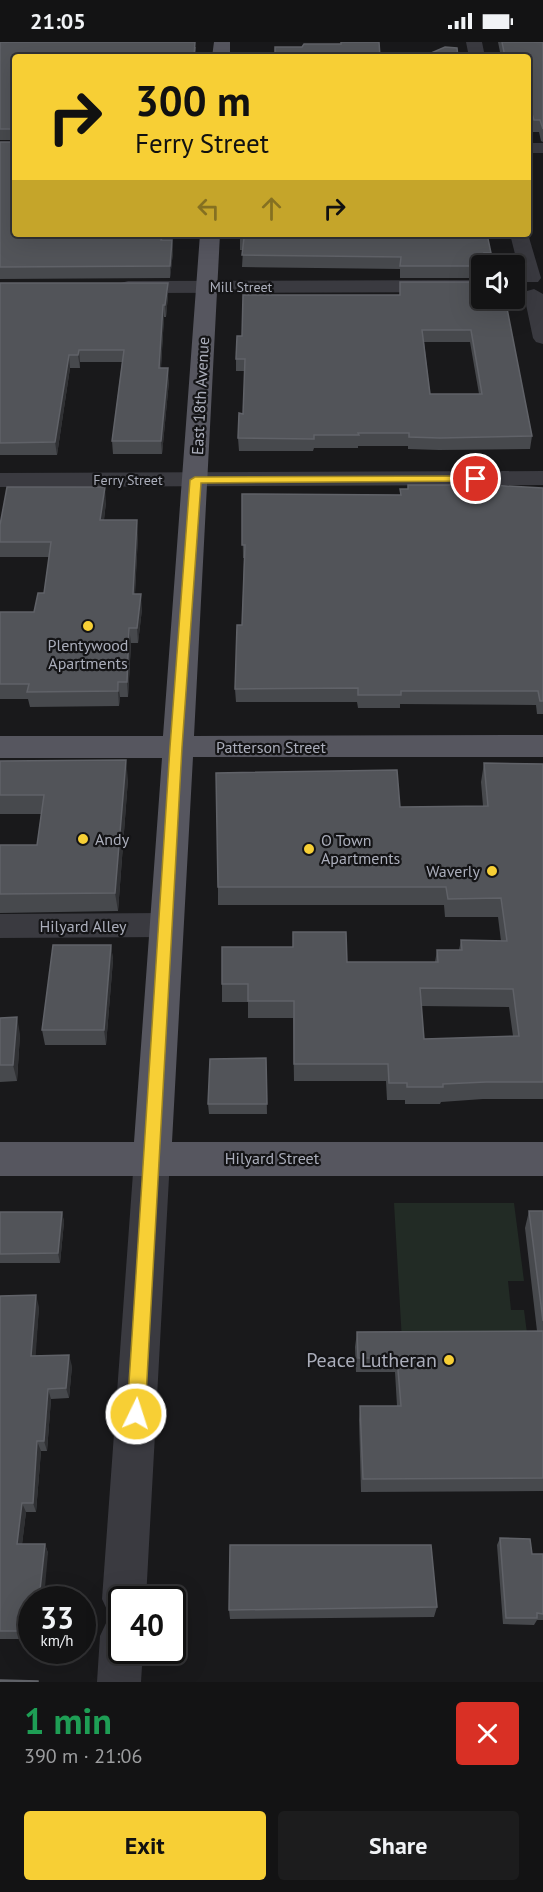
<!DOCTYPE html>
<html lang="en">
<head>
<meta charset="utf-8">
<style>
  :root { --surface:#131314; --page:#1c1c1d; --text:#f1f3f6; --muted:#9d9ea0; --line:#323234; --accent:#f7cf35 }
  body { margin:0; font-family:"PT Sans",sans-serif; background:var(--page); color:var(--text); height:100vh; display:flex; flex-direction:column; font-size:22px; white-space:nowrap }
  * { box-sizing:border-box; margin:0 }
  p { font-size:20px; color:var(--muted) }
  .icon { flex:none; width:33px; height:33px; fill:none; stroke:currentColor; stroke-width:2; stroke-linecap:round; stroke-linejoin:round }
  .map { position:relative; height:1640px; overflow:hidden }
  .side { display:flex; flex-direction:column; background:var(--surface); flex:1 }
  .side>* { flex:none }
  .banner { position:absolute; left:12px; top:12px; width:519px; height:183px; border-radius:6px; box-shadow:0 6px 24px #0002,0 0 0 2px var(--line); background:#f7cf35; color:#111; overflow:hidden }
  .fabs { position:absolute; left:471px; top:213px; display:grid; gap:12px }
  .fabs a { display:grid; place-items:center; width:54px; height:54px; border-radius:6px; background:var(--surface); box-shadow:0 6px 24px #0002,0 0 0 2px var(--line); font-size:30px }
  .speed { position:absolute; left:18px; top:1544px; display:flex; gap:12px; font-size:30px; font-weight:700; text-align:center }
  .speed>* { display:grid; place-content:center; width:78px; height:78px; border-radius:50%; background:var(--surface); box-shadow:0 6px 24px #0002,0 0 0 2px var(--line); line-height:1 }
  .speed small { font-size:15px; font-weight:400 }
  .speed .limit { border:3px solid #111; border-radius:9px; background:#fff; color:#111 }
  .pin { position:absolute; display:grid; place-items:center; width:51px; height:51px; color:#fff; margin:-26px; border:3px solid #fff; border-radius:50%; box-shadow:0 2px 6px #0007 }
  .me { position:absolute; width:66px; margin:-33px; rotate:4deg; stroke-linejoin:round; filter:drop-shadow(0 0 4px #0008) }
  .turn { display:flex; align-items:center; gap:21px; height:126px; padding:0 24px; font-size:27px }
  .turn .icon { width:78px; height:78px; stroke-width:2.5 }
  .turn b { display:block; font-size:42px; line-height:51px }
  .lanes { display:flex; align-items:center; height:57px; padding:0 24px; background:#0003; justify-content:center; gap:30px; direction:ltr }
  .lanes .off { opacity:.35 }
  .round { display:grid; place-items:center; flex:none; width:63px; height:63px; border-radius:6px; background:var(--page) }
  .summary { display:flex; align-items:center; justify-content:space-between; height:102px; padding:0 24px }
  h1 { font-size:36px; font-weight:700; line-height:45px; color:#1e9e55 }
  .action { display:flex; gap:12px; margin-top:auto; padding:12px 24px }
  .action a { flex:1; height:69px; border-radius:6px; background:var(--accent); color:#111; font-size:24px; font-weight:700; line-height:69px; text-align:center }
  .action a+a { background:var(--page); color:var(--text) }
  .status { display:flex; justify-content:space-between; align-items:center; height:42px; padding:0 30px; background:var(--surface); direction:ltr }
  .status svg { height:16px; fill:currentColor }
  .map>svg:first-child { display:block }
  .green { fill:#222b25 }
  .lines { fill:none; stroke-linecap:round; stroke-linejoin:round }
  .minor { fill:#3a3a40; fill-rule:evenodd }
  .major { fill:#56565f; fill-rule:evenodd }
  .wall { fill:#47494d; fill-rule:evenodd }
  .shaded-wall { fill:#303134 }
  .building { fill:#525459; stroke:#606268; stroke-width:1.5; fill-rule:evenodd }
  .route { fill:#f7cf35; stroke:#a18722; stroke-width:1.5 }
  .poi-dot { fill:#f7cf35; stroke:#141416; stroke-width:2 }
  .labels { text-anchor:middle; stroke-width:4.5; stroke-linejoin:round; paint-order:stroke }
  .far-street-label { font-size:14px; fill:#abaebb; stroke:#141416 }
  .street-label { font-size:16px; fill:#abaebb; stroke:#141416 }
  .poi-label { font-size:16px; fill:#abaebb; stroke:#141416; text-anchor:start }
  .near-poi-label { font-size:20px; fill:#abaebb; stroke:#141416; text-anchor:end }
</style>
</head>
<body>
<div class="status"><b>21:05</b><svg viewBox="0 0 49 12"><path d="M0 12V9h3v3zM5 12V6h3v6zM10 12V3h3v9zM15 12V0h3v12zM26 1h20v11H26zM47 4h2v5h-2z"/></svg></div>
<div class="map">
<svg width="543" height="1640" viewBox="0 0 543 1640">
  <rect width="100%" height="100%" fill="#19191b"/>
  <path class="green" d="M 394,1161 L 514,1161 L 524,1239 L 508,1239 L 511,1268 L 524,1268 L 528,1299 L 402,1299 Z"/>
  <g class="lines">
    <path class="minor" d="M 466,0 L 482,0 L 485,15 L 469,15 Z
      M 528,101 L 543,101 L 543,111 L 528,111 Z
      M 510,192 L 528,192 L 541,236 L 538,240 L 524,240 L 521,236 Z
      M 482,238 L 482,250 L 128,251 L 121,249 L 118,245 L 121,241 L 128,239 Z
      M 534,247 L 543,252 L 543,302 L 536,300 L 533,296 L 524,253 L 527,249 Z
      M 543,429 L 543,443 L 0,445 L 0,431 Z
      M 166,871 L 177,874 L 182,883 L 177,892 L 166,895 L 0,896 L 0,872 Z
      M 152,1101 L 164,1106 L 170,1117 L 146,1557 L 122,1557 L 122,1608 L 143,1608 L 141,1640 L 97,1640 L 100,1594 L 107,1579 L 115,1575 L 109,1572 L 102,1557 L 134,1117 L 140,1106 Z"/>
    <path class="major" d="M 214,0 L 230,0 L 230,15 L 212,15 Z
      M 200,192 L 220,192 L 194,694 L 543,693 L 543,715 L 193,715 L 172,1100 L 543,1100 L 543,1134 L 0,1134 L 0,1100 L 134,1100 L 162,716 L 0,716 L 0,694 L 163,694 Z"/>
  </g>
  <path class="wall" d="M 0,0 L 196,5 L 195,15 L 15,15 L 15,98 L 0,98 Z
    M 498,0 L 543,0 L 543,100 L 541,99 L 539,90 L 532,90 L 528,76 L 528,15 L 501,15 Z
    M 0,100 L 163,198 L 172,198 L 173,210 L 170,236 L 0,237 Z
    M 240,192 L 491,211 L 490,222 L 482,224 L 482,236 L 400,236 L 400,227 L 242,225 L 243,208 L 240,208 Z
    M 400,240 L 482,240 L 532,394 L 530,407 L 439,408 L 408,407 L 408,404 L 358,404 L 358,406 L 314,406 L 313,409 L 239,409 L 238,396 L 243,372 L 245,329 L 236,329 L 236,317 L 242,294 L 400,253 ZM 424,300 L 470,300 L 479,352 L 430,352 Z
    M 0,241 L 168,241 L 168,253 L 166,275 L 164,275 L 161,326 L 169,339 L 162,412 L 113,412 L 112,399 L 122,320 L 80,320 L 80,326 L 70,326 L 57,413 L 0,413 Z
    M 543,446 L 543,672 L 537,672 L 536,663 L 400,662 L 400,666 L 358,666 L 357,660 L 236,660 L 235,647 L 242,583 L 244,516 L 243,516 L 242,452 L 400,453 L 400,447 Z
    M 106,460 L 104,478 L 138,493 L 135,552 L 142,567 L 138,601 L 131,601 L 128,655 L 120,655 L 119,664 L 30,665 L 28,657 L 0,657 L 0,570 L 34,570 L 44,551 L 49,515 L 0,515 L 0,500 Z
    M 0,719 L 128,737 L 118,869 L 0,871 L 0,803 L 37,803 L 41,772 L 0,772 Z
    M 484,721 L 543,722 L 543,1057 L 483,1057 L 441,1060 L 440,1062 L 405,1062 L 405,1058 L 387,1058 L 386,1039 L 294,1039 L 293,976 L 248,976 L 248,960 L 222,960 L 222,942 L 347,920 L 435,920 L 437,908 L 459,908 L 461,898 L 501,899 L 498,875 L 445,875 L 444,863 L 218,863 L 218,845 L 400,765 L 483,764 L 481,740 ZM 421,964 L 509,965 L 513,994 L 424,997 Z
    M 111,903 L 113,918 L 106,1003 L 45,1003 L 42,988 Z
    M 0,976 L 20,992 L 17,1039 L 0,1040 Z
    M 266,1016 L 267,1072 L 209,1072 L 208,1062 Z
    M 529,1169 L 543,1169 L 543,1449 L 361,1450 L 359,1378 L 360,1364 L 397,1364 L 395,1330 L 356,1330 L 355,1305 L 357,1290 L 537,1289 L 525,1186 Z
    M 0,1170 L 62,1170 L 64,1180 L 60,1221 L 0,1221 Z
    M 0,1254 L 39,1265 L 35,1314 L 72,1324 L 69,1356 L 51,1357 L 47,1409 L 41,1409 L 36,1470 L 26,1470 L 22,1502 L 45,1502 L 48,1511 L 32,1557 L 32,1597 L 0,1597 Z
    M 500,1496 L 532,1512 L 543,1512 L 543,1578 L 537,1578 L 534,1583 L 503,1582 L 497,1503 Z
    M 437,1565 L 434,1575 L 230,1577 L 229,1568 Z"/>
  <path class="shaded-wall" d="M 172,198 L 173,210 L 170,236 L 170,224 Z
    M 168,241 L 168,253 L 166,275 L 165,263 Z
    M 163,263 L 164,275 L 160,339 L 159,326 Z
    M 79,308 L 80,320 L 80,326 L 78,313 Z
    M 69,313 L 70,326 L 57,413 L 55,400 Z
    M 168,326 L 169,339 L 162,412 L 161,399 Z
    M 105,445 L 106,460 L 102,493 L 100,478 Z
    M 137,478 L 138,493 L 134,567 L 133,552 Z
    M 141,552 L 142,567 L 138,601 L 137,586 Z
    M 129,586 L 131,601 L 128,655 L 127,640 Z
    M 118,640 L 120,655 L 119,664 L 118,649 Z
    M 126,718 L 128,737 L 118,869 L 115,851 Z
    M 111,903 L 113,918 L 106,1003 L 104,988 Z
    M 17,975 L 20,992 L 17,1039 L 13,1023 Z
    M 62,1170 L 64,1180 L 60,1221 L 58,1211 Z
    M 36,1253 L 39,1265 L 35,1324 L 31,1314 Z
    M 69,1313 L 72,1324 L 69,1356 L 66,1346 Z
    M 48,1347 L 51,1357 L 47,1409 L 44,1399 Z
    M 37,1399 L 41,1409 L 36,1470 L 33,1461 Z
    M 22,1461 L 26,1470 L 21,1511 L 17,1502 Z
    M 45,1502 L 48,1511 L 44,1557 L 39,1557 Z"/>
  <path class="building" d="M 0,0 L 195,0 L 194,15 L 15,15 L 15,87 L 0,87 Z
    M 341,0 L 379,0 L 380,15 L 275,15 L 275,5 L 302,5 L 304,2 L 341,2 Z
    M 502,0 L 543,0 L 543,87 L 540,78 L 534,78 L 528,59 L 528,15 L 505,15 Z
    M 445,5 L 457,6 L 458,15 L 422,15 Z
    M 0,100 L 15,100 L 15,192 L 162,192 L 161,198 L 172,198 L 170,224 L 0,225 Z
    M 240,192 L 487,192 L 491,211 L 484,211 L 487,224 L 400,224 L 401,215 L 242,213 L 244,196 L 240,196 Z
    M 400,240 L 482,240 L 482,256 L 505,256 L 532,394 L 440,396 L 409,395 L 409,391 L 358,391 L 359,393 L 314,393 L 314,397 L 238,396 L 239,371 L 243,372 L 245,317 L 236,317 L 237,294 L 242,294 L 243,253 L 400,253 ZM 422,288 L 471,288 L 482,352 L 430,352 Z
    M 0,241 L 168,241 L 165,263 L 163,263 L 159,326 L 168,326 L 161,399 L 112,399 L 124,308 L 79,308 L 78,313 L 69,313 L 55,400 L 0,401 Z
    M 408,443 L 490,443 L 543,446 L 543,659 L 540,659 L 538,649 L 401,649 L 401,653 L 358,653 L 358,646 L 235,647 L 237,583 L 242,583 L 245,503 L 242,503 L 242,452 L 401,453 L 400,447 L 408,447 Z
    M 7,445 L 105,445 L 100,478 L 137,478 L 133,552 L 141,552 L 137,586 L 129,586 L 127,640 L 118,640 L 118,649 L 27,650 L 29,642 L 0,642 L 0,570 L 34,570 L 38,551 L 44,551 L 51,500 L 0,500 L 0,483 Z
    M 126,718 L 115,851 L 0,852 L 0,803 L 37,803 L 44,753 L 0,753 L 0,719 Z
    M 484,721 L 543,722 L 543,1040 L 486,1040 L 443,1042 L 443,1045 L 407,1045 L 407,1041 L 389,1041 L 388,1022 L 294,1022 L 294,959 L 248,959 L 248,942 L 222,942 L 222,905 L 293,905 L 293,890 L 346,890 L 347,920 L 438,920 L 437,908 L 462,908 L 461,898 L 507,899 L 501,856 L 448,857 L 446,845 L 218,845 L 216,731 L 397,728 L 400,765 L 488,764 ZM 420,946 L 513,947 L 519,994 L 424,997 Z
    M 53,903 L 111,903 L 104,988 L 42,988 Z
    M 17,975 L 13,1023 L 0,1023 L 0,976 Z
    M 266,1016 L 267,1062 L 208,1062 L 210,1017 Z
    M 529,1169 L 543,1169 L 543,1279 Z
    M 0,1170 L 62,1170 L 58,1211 L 0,1212 Z
    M 36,1253 L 31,1314 L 69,1313 L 66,1346 L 48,1347 L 44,1399 L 37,1399 L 33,1461 L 22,1461 L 17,1502 L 45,1502 L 39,1557 L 32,1557 L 32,1589 L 0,1589 L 0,1254 Z
    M 543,1289 L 543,1436 L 363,1437 L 360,1364 L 401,1364 L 397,1316 L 358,1316 L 357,1290 Z
    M 500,1496 L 530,1497 L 532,1512 L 543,1512 L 543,1572 L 537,1571 L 537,1576 L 506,1576 Z
    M 230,1503 L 431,1503 L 437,1565 L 229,1568 Z
    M 0,1638 L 38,1639 L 38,1640 L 0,1640 Z"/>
  <path class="route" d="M 476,434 L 482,437 L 480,439 L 201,441 L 182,705 L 145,1372 L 142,1378 L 136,1381 L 129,1378 L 127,1372 L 170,705 L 190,438 L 195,435 Z"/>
  <g class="poi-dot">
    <circle cx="88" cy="584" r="6"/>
    <circle cx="83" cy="797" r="6"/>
    <circle cx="309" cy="807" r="6"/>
    <circle cx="492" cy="829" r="6"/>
    <circle cx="449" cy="1318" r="6"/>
  </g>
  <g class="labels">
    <g class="far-street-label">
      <text x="241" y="250">Mill Street</text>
      <text x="128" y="443">Ferry Street</text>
    </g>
    <g class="street-label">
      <text transform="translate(200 354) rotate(-87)" y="6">East 18th Avenue</text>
      <text x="271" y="711">Patterson Street</text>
      <text x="83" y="890">Hilyard Alley</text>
      <text x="272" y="1122">Hilyard Street</text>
    </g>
    <g class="poi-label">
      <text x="88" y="609" text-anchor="middle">Plentywood<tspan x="88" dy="18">Apartments</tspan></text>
      <text x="95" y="803">Andy</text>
      <text x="321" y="804">O Town<tspan x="321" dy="18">Apartments</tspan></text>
      <text x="480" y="835" text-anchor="end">Waverly</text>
    </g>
    <g class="near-poi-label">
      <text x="437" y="1325">Peace Lutheran</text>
    </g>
  </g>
</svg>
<div class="fabs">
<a><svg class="icon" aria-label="sound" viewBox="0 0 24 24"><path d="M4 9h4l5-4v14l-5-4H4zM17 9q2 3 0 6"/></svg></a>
</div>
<div class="speed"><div>33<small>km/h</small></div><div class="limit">40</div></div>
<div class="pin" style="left:476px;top:437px;background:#d93025"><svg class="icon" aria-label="arrive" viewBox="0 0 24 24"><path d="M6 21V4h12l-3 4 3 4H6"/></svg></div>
<svg class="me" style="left:136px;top:1372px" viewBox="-20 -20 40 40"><circle r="17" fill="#f7cf35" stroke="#fff" stroke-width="3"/><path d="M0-11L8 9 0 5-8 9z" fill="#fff"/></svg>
<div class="banner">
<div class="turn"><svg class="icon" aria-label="right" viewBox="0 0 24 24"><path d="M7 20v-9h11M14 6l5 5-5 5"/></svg><div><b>300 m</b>Ferry Street</div></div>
<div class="lanes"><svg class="icon off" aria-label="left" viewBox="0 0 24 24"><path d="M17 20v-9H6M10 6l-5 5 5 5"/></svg><svg class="icon off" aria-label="ahead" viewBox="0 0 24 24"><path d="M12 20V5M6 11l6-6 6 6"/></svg><svg class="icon" aria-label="right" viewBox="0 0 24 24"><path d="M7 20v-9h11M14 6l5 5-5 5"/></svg></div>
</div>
</div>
<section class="side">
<div class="summary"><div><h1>1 min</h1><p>390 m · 21:06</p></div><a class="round" style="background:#d93025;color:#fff"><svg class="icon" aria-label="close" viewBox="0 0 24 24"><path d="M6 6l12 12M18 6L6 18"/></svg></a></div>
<div class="action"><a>Exit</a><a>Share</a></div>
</section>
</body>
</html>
